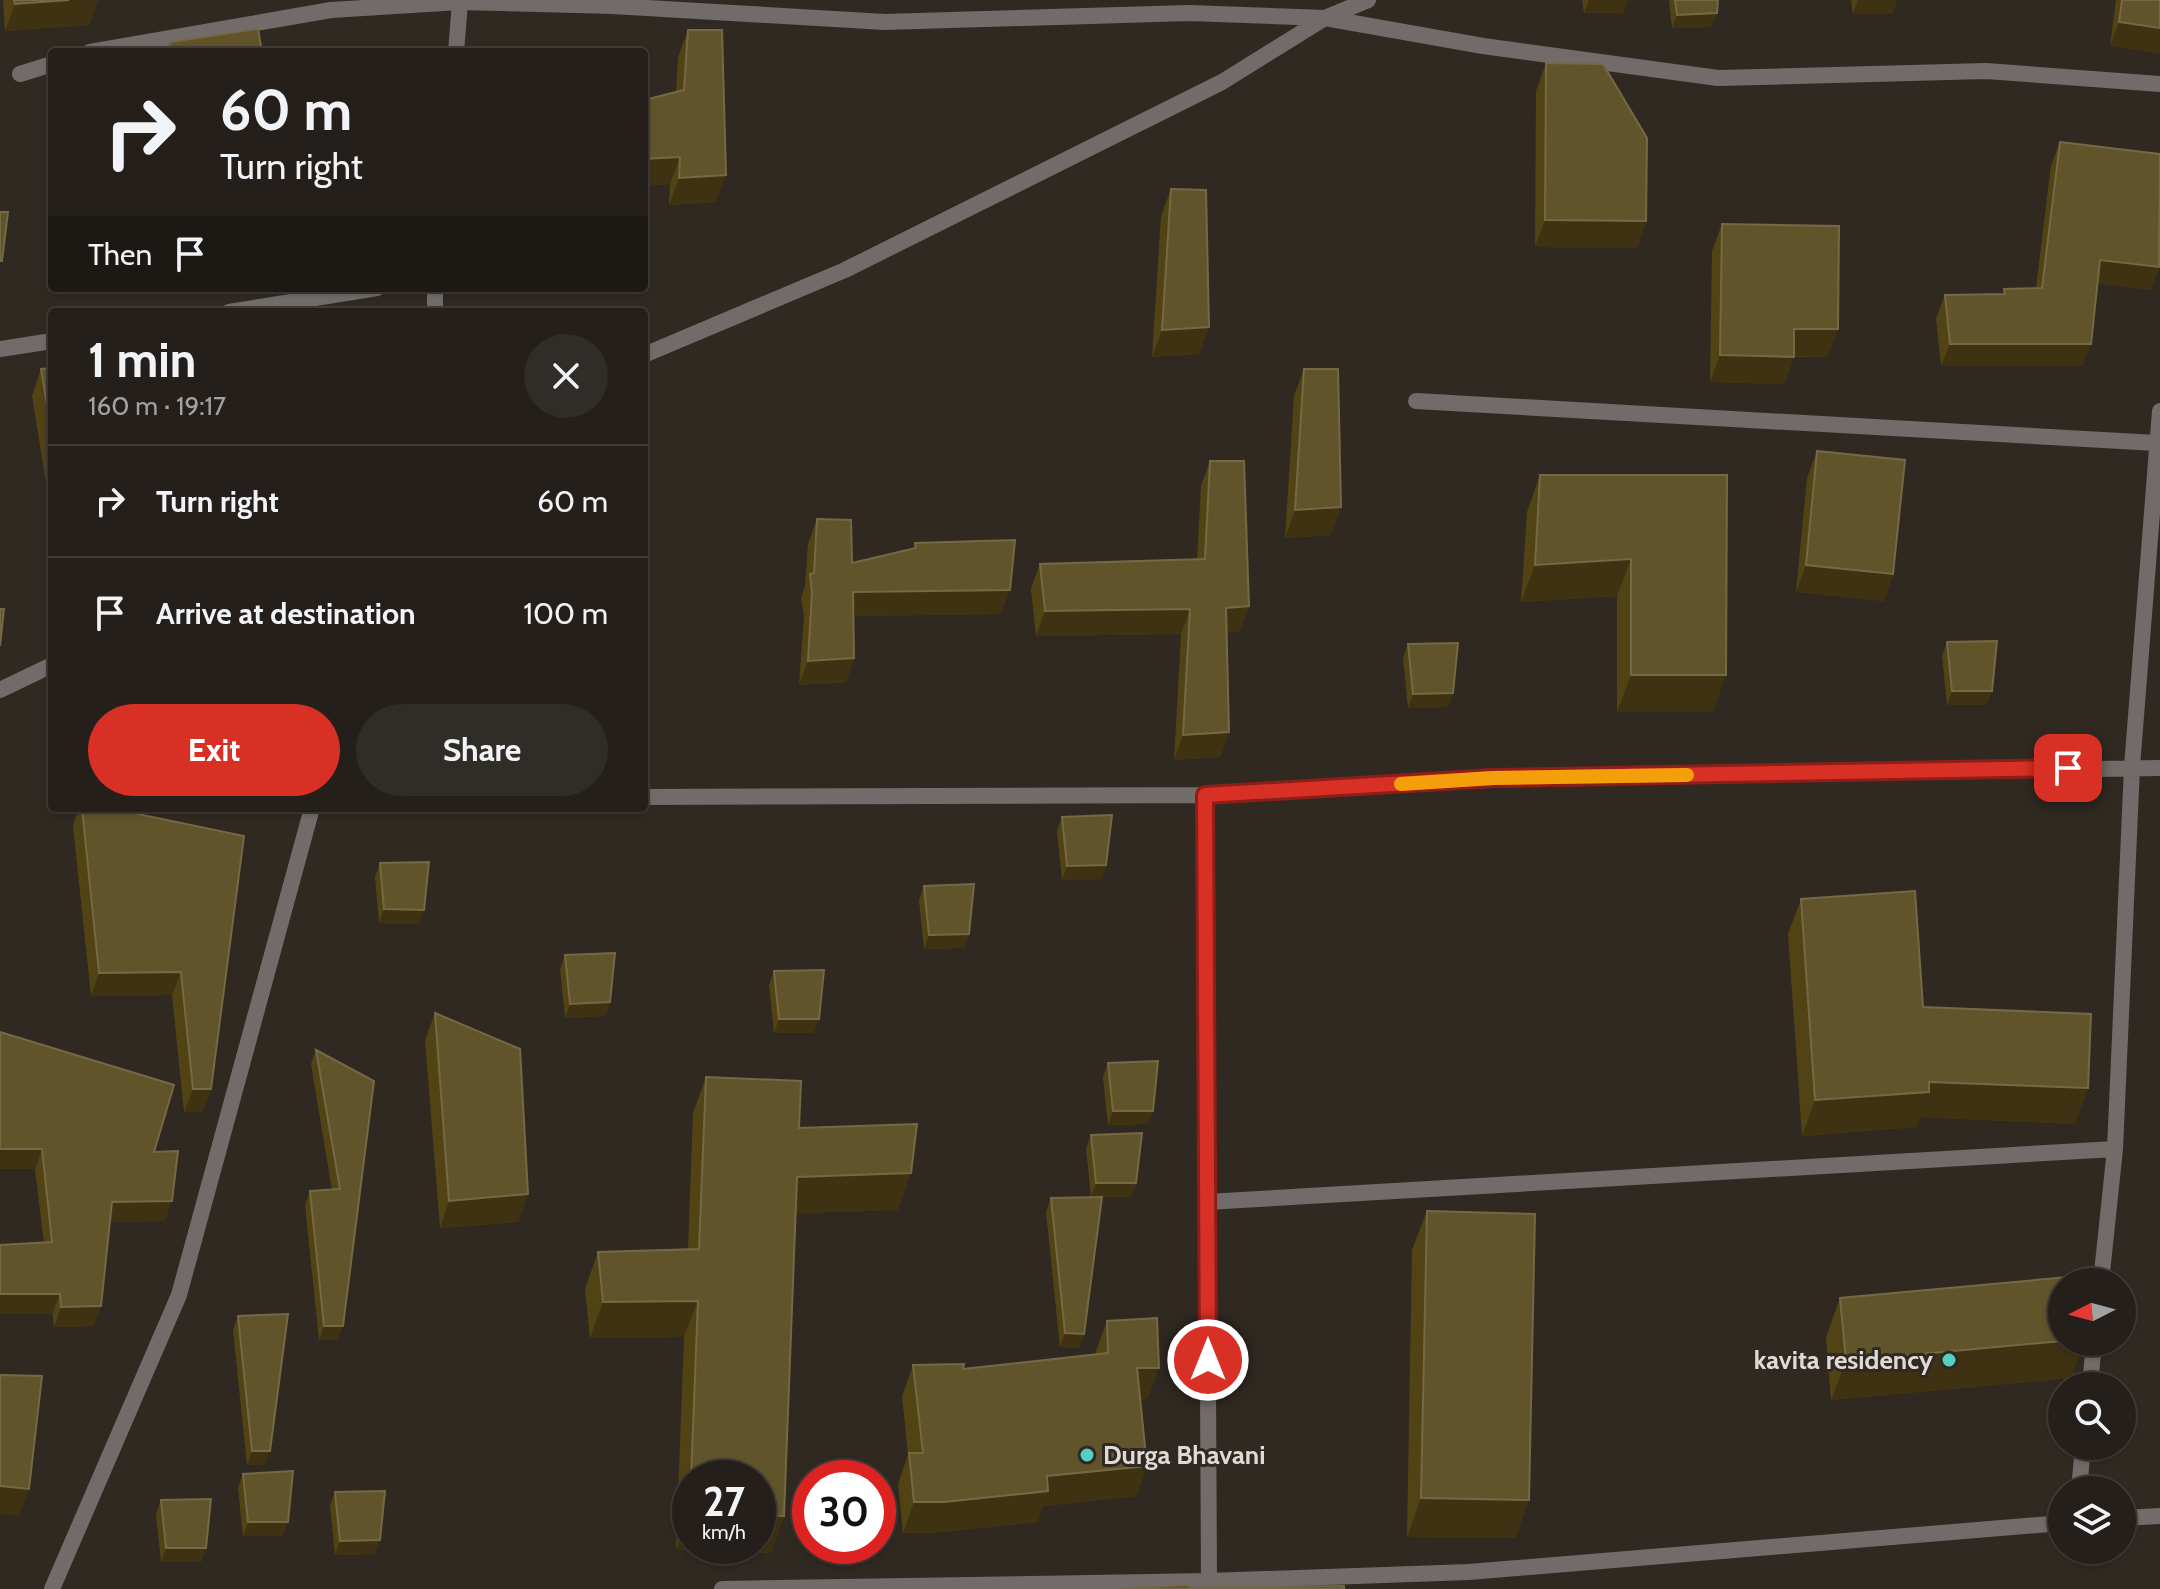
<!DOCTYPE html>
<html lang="en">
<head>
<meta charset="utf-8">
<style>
  :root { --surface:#241f1a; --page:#302c27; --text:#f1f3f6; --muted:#a3a2a2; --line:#413d39; --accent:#d93025 }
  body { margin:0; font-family:Cabin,sans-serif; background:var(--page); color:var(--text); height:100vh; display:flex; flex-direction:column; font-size:30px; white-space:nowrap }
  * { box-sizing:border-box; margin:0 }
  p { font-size:26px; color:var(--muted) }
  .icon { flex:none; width:44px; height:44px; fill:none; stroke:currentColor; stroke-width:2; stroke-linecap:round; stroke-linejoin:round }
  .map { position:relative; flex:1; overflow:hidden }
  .side { position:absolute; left:48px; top:308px; width:600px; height:504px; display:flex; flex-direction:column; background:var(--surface); border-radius:8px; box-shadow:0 2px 6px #0004,0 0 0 2px var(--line) }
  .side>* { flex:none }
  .top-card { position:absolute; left:48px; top:48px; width:600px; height:244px; border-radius:8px; box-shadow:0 2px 6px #0004,0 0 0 2px var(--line); background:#241f1a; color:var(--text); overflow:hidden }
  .needle { width:52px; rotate:264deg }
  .tools { position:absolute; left:2048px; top:1268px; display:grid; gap:16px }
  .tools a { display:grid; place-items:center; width:88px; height:88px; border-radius:50%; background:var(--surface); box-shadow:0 2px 6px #0004,0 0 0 2px var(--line); font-size:40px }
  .speed { position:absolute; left:672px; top:1460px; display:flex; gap:16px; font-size:40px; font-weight:700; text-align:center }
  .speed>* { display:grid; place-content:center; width:104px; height:104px; border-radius:50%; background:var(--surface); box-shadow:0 2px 6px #0004,0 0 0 2px var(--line); line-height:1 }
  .speed small { font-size:20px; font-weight:400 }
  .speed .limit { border:12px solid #d22; background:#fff; color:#111 }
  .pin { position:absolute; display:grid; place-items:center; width:68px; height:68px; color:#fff; margin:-34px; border-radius:16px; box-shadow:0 4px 12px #0006 }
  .me { position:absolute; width:88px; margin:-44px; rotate:0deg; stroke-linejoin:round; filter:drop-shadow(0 0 6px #0008) }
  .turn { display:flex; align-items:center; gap:28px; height:168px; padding:0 40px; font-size:36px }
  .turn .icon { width:104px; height:104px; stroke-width:2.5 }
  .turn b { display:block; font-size:56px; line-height:68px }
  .then { display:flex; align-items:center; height:76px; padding:0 40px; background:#0003; gap:16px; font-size:30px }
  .round { display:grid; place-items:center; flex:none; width:84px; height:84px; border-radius:42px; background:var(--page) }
  .summary { display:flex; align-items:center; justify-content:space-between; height:136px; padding:0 40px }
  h1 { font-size:48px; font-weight:800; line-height:60px }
  .cta { display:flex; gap:16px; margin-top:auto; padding:16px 40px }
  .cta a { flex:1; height:92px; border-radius:48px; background:var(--accent); color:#fff; font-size:32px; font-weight:800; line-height:92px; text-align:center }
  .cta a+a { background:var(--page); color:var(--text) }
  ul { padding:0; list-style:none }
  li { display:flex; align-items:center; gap:24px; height:112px; padding:0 40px; border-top:2px solid var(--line) }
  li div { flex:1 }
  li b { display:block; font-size:30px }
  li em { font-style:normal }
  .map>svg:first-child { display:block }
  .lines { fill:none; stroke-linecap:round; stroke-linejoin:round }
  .minor { stroke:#716c6a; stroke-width:16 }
  .wall { fill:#524315; fill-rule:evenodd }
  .shaded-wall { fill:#3e3212 }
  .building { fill:#61542a; stroke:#756945; stroke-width:2 }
  .route-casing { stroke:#8d1f18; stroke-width:20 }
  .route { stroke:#d93025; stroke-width:14 }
  .slow { stroke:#f59e0b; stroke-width:14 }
  .poi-dot { fill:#55cec5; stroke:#302922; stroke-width:3 }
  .labels { text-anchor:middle; stroke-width:6; stroke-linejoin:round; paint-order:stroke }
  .poi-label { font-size:26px; font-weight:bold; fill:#dfdad6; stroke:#302922; text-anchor:end }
</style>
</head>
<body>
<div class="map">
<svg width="2160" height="1589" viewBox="0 0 2160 1589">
  <rect width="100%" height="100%" fill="#302922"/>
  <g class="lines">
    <path class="minor" d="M 90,52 L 331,10 L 460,2 L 613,6 L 885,22 L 1189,13 L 1325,18 L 1483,46 L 1718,78 L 1986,71 L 2160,84
      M 456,52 L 460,2
      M 20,74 L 52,64
      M 435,288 L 435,312
      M 229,312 L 377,288
      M 0,349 L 52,341
      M 644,355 L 845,270 L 1222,82 L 1325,18 L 1368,0
      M 1416,401 L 2156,443
      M 0,690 L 52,665
      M 1205,795 L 1209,1581
      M 644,797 L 1205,795 L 1493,778 L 2160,768
      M 1207,1202 L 2115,1149
      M 2101,1282 L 2115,1149 L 2132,767 L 2160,411
      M 2090,1386 L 2094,1342
      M 2079,1490 L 2083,1446
      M 2122,1518 L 2160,1516
      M 52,1589 L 179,1295 L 312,808
      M 722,1589 L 1209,1581 L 1469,1572 L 2062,1523"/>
  </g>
  <path class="wall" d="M 3,0 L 98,0 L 89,25 L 5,31 Z
    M 1582,0 L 1628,0 L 1623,13 L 1584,13 Z
    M 1669,0 L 1718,0 L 1711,27 L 1672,28 Z
    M 1851,0 L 1897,0 L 1892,14 L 1853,14 Z
    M 2116,0 L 2160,0 L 2110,46 Z
    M 688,30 L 716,202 L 669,205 L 670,184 L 644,186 L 644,100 L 676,92 L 678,57 Z
    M 170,42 L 262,52 L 167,52 Z
    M 1546,63 L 1646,221 L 1637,248 L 1535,247 L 1536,91 Z
    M 2060,142 L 2159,267 L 2151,290 L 2097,283 L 2091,344 L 2082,366 L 1941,366 L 1936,318 L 1945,295 L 2002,294 L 2004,289 L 2036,288 L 2051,165 Z
    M 1171,189 L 1209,327 L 1199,354 L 1152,357 L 1161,216 Z
    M 1722,224 L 1828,357 L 1794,357 L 1784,384 L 1710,382 L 1712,251 Z
    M 52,368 L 52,482 L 46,483 L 32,396 L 41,369 Z
    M 1304,369 L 1331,535 L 1285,538 L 1294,396 Z
    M 1817,451 L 1893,574 L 1884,601 L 1796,592 L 1807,478 Z
    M 1210,461 L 1249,606 L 1240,631 L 1227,632 L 1229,732 L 1220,757 L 1174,760 L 1181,634 L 1036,636 L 1031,589 L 1040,564 L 1197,559 L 1201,486 Z
    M 1540,475 L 1727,475 L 1713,712 L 1617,712 L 1617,596 L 1521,602 L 1527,512 Z
    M 817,519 L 852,563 L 913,548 L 915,543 L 1001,614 L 854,616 L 854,658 L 846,682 L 799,685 L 804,616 L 801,598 L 805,586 L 808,544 Z
    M 1947,642 L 1987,705 L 1947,705 L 1942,656 Z
    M 1408,644 L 1453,693 L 1448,707 L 1408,708 L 1403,658 Z
    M 79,808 L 109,808 L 244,836 L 203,1112 L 184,1112 L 172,995 L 91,996 L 73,826 Z
    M 1062,817 L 1106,865 L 1101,879 L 1062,880 L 1057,831 Z
    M 380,863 L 419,924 L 379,923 L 375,877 Z
    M 924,886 L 969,934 L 964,948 L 924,949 L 919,900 Z
    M 1801,899 L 1923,1007 L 2088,1088 L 2075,1124 L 1920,1117 L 1916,1127 L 1802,1136 L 1788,934 Z
    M 565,955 L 610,1002 L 605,1016 L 565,1018 L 560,969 Z
    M 774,971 L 814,1033 L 774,1033 L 769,985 Z
    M 435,1013 L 519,1222 L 440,1228 L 425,1040 Z
    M 0,1032 L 154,1152 L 165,1221 L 110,1222 L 101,1306 L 93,1326 L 54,1327 L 35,1169 L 0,1169 Z
    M 316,1050 L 374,1081 L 338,1340 L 319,1340 L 305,1205 L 310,1191 L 332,1190 L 311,1064 Z
    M 1108,1063 L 1148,1124 L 1108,1125 L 1103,1077 Z
    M 706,1077 L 799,1128 L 898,1210 L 796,1213 L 784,1516 L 771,1553 L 676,1549 L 684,1337 L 590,1338 L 585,1289 L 598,1252 L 688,1250 L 693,1113 ZM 690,1478 L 758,1478 L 690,1546 Z
    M 1091,1135 L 1136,1183 L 1131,1197 L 1102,1197 L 1084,1334 L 1079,1348 L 1060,1347 L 1046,1212 L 1051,1198 L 1091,1197 L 1086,1149 Z
    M 1427,1211 L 1529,1500 L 1515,1538 L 1407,1537 L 1412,1250 Z
    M 1840,1298 L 2062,1342 L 2084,1342 L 2071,1378 L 1831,1400 L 1826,1337 Z
    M 238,1316 L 265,1465 L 247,1465 L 233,1330 Z
    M 1107,1321 L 1148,1398 L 1140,1399 L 1147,1466 L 1136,1496 L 1043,1506 L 1037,1522 L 933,1533 L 903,1533 L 898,1484 L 908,1455 L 902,1396 L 913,1365 L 963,1369 L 1096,1355 L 1096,1351 Z
    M 243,1474 L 282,1536 L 243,1536 L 238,1488 Z
    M 335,1492 L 375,1554 L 335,1555 L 330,1506 Z
    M 161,1500 L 206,1548 L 201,1562 L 161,1562 L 156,1514 Z"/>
  <path class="shaded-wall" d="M 69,0 L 98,0 L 89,25 L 5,31 L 15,4 Z
    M 1589,0 L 1628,0 L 1623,13 L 1584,13 Z
    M 1858,0 L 1897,0 L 1892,14 L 1853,14 Z
    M 1717,13 L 1711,27 L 1672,28 L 1677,15 Z
    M 2119,22 L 2160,28 L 2160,54 L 2110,46 Z
    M 680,157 L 670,184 L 644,186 L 644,159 Z
    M 726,175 L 716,202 L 669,205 L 679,178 Z
    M 1545,220 L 1646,221 L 1637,248 L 1535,247 Z
    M 2100,260 L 2159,267 L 2151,290 L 2091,282 Z
    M 1209,327 L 1199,354 L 1152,357 L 1162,330 Z
    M 1794,329 L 1838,329 L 1828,357 L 1789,356 L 1794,357 L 1784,384 L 1710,382 L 1720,355 Z
    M 1950,344 L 2091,344 L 2082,366 L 1941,366 Z
    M 52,465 L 52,482 L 46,483 Z
    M 1341,507 L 1331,535 L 1285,538 L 1295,510 Z
    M 1631,559 L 1617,596 L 1521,602 L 1535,565 Z
    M 1806,565 L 1893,574 L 1884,601 L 1796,592 Z
    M 1010,590 L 1001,614 L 844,616 L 853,592 Z
    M 1249,606 L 1240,631 L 1217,633 L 1226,608 Z
    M 1190,609 L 1181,634 L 1036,636 L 1045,611 Z
    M 854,658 L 846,682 L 799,685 L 808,661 Z
    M 1631,675 L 1726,675 L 1713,712 L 1617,712 Z
    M 1952,691 L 1992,691 L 1987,705 L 1947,705 Z
    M 1453,693 L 1448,707 L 1408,708 L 1413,694 Z
    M 1229,732 L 1220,757 L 1174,760 L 1183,735 Z
    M 1106,865 L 1101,879 L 1062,880 L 1067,866 Z
    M 384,909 L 424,910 L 419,924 L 379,923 Z
    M 969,934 L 964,948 L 924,949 L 929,935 Z
    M 181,972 L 172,995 L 91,996 L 99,973 Z
    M 610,1002 L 605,1016 L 565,1018 L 570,1004 Z
    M 779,1019 L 819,1019 L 814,1033 L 774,1033 Z
    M 1929,1082 L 2088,1088 L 2075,1124 L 1920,1117 L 1916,1127 L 1802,1136 L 1815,1100 Z
    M 193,1089 L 211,1089 L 203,1112 L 184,1112 Z
    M 1113,1111 L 1153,1111 L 1148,1124 L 1108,1125 Z
    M 0,1149 L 42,1149 L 35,1169 L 0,1169 Z
    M 911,1173 L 898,1210 L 784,1214 L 797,1177 Z
    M 1096,1183 L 1136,1183 L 1131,1197 L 1091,1197 Z
    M 528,1194 L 519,1222 L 440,1228 L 449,1201 Z
    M 172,1201 L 165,1221 L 105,1222 L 112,1202 Z
    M 0,1294 L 60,1294 L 52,1314 L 0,1314 Z
    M 698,1301 L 684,1337 L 590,1338 L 603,1302 Z
    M 101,1306 L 93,1326 L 54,1327 L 61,1307 Z
    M 324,1326 L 343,1326 L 338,1340 L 319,1340 Z
    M 1065,1333 L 1084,1334 L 1079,1348 L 1060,1347 Z
    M 2062,1341 L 2062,1342 L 2084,1342 L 2071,1378 L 1831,1400 L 1846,1361 Z
    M 1137,1368 L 1159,1368 L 1148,1398 L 1126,1399 Z
    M 252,1451 L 270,1451 L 265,1465 L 247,1465 Z
    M 1147,1466 L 1136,1496 L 1043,1506 L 1037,1522 L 933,1533 L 903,1533 L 914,1502 L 1047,1476 Z
    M 0,1486 L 29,1489 L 19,1516 L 0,1514 Z
    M 1421,1498 L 1529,1500 L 1515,1538 L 1407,1537 Z
    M 690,1512 L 690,1546 L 758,1546 L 758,1515 L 784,1516 L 771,1553 L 676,1549 Z
    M 248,1522 L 288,1522 L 282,1536 L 243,1536 Z
    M 380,1540 L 375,1554 L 335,1555 L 340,1541 Z
    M 166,1548 L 206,1548 L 201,1562 L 161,1562 Z"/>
  <path class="building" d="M 14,0 L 69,0 L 15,4 Z
    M 1675,0 L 1718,0 L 1717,13 L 1677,15 Z
    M 2122,0 L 2160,0 L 2160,28 L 2119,22 Z
    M 258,29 L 262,52 L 172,52 L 170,42 Z
    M 688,30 L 722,30 L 726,175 L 679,178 L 680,157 L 644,159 L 644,100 L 684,90 Z
    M 1546,63 L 1603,64 L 1647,138 L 1646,221 L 1545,220 Z
    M 2060,142 L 2160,154 L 2159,267 L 2100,260 L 2091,344 L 1950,344 L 1945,295 L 2005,294 L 2004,289 L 2042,288 Z
    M 1171,189 L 1206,190 L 1209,327 L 1162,330 Z
    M 0,212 L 8,212 L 2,261 L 0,261 Z
    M 1722,224 L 1839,226 L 1838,329 L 1794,329 L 1794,357 L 1720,355 Z
    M 52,368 L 52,435 L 41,369 Z
    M 1304,369 L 1338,369 L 1341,507 L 1295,510 Z
    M 1817,451 L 1905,460 L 1893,574 L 1806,565 Z
    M 1210,461 L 1244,461 L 1249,606 L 1226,608 L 1229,732 L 1183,735 L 1190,609 L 1045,611 L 1040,564 L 1205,559 Z
    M 1540,475 L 1727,475 L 1726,675 L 1631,675 L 1631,559 L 1535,565 Z
    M 817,519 L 851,520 L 852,563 L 916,548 L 915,543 L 1015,540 L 1010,590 L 853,592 L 854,658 L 808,661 L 812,592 L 810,574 L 814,573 Z
    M 0,609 L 4,609 L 0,646 Z
    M 1997,641 L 1992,691 L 1952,691 L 1947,642 Z
    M 1458,643 L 1453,693 L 1413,694 L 1408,644 Z
    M 82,808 L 109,808 L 244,836 L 211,1089 L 193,1089 L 181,972 L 99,973 Z
    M 1112,815 L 1106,865 L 1067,866 L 1062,817 Z
    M 429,862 L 424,910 L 384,909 L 380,863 Z
    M 974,884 L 969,934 L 929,935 L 924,886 Z
    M 1915,891 L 1923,1007 L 2091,1014 L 2088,1088 L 1929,1082 L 1929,1092 L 1815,1100 L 1801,899 Z
    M 615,953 L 610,1002 L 570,1004 L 565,955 Z
    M 824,970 L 819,1019 L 779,1019 L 774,971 Z
    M 435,1013 L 520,1049 L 528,1194 L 449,1201 Z
    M 0,1032 L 174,1085 L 154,1152 L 178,1151 L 172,1201 L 112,1202 L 101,1306 L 61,1307 L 60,1294 L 0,1294 L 0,1245 L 52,1242 L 42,1149 L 0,1149 Z
    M 316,1050 L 374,1081 L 343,1326 L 324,1326 L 310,1191 L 340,1189 Z
    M 1158,1061 L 1153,1111 L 1113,1111 L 1108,1063 Z
    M 706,1077 L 801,1081 L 799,1128 L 917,1124 L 911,1173 L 797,1177 L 784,1516 L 758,1515 L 758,1478 L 691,1478 L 698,1301 L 603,1302 L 598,1252 L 699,1249 Z
    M 1142,1133 L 1136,1183 L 1096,1183 L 1091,1135 Z
    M 1102,1197 L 1084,1334 L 1065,1333 L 1051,1198 Z
    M 1427,1211 L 1535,1214 L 1529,1500 L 1421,1498 Z
    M 2079,1276 L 2080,1282 L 2062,1282 L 2062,1341 L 1846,1361 L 1840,1298 Z
    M 288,1314 L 270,1451 L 252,1451 L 238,1316 Z
    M 1157,1318 L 1159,1368 L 1137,1368 L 1147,1466 L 1047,1476 L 1048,1491 L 944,1502 L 914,1502 L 909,1453 L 923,1453 L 913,1365 L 964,1364 L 963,1369 L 1108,1353 L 1107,1321 Z
    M 0,1375 L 42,1376 L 29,1489 L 0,1486 Z
    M 293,1471 L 288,1522 L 248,1522 L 243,1474 Z
    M 385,1491 L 380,1540 L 340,1541 L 335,1492 Z
    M 211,1499 L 206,1548 L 166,1548 L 161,1500 Z
    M 1189,1585 L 1189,1588 L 1344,1586 L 1344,1589 L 1119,1589 Z"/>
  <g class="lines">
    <g class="route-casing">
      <path id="route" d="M 1208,1360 L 1205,795 L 1493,778 L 2068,768"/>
    </g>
    <use href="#route" class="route"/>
    <path class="slow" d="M 1401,784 L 1493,778 L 1687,775"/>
  </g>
  <g class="poi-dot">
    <circle cx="1949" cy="1360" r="8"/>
    <circle cx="1087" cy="1455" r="8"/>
  </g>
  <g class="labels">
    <g class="poi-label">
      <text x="1933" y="1369">kavita residency</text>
      <text x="1103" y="1464" text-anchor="start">Durga Bhavani</text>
    </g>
  </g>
</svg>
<div class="tools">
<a><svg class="needle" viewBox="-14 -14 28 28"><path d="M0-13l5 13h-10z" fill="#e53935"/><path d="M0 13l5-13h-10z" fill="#a3a2a2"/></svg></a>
<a><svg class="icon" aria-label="search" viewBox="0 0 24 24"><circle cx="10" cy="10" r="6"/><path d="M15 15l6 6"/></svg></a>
<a><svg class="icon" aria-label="layers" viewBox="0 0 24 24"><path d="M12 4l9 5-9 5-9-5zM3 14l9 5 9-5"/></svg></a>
</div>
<div class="speed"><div>27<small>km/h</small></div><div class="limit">30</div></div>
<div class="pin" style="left:2068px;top:768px;background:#d93025"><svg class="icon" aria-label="arrive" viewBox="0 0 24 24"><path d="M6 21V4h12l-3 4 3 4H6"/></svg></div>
<svg class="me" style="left:1208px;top:1360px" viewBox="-20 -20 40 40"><circle r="17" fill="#d93025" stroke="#fff" stroke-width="3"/><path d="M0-11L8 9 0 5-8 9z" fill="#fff"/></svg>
<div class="top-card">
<div class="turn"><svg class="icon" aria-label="right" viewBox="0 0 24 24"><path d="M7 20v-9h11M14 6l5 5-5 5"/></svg><div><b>60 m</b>Turn right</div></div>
<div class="then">Then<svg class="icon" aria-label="arrive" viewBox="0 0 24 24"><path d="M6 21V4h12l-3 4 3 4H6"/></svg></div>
</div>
<section class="side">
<div class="summary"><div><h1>1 min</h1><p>160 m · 19:17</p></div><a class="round"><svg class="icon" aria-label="close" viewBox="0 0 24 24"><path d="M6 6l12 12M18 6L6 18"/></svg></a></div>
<ul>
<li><svg class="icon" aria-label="right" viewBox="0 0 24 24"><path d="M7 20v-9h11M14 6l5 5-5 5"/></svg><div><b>Turn right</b></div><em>60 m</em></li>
<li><svg class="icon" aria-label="arrive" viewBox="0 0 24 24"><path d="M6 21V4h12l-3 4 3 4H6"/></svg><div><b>Arrive at destination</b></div><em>100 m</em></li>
</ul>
<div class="cta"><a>Exit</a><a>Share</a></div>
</section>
</div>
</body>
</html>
